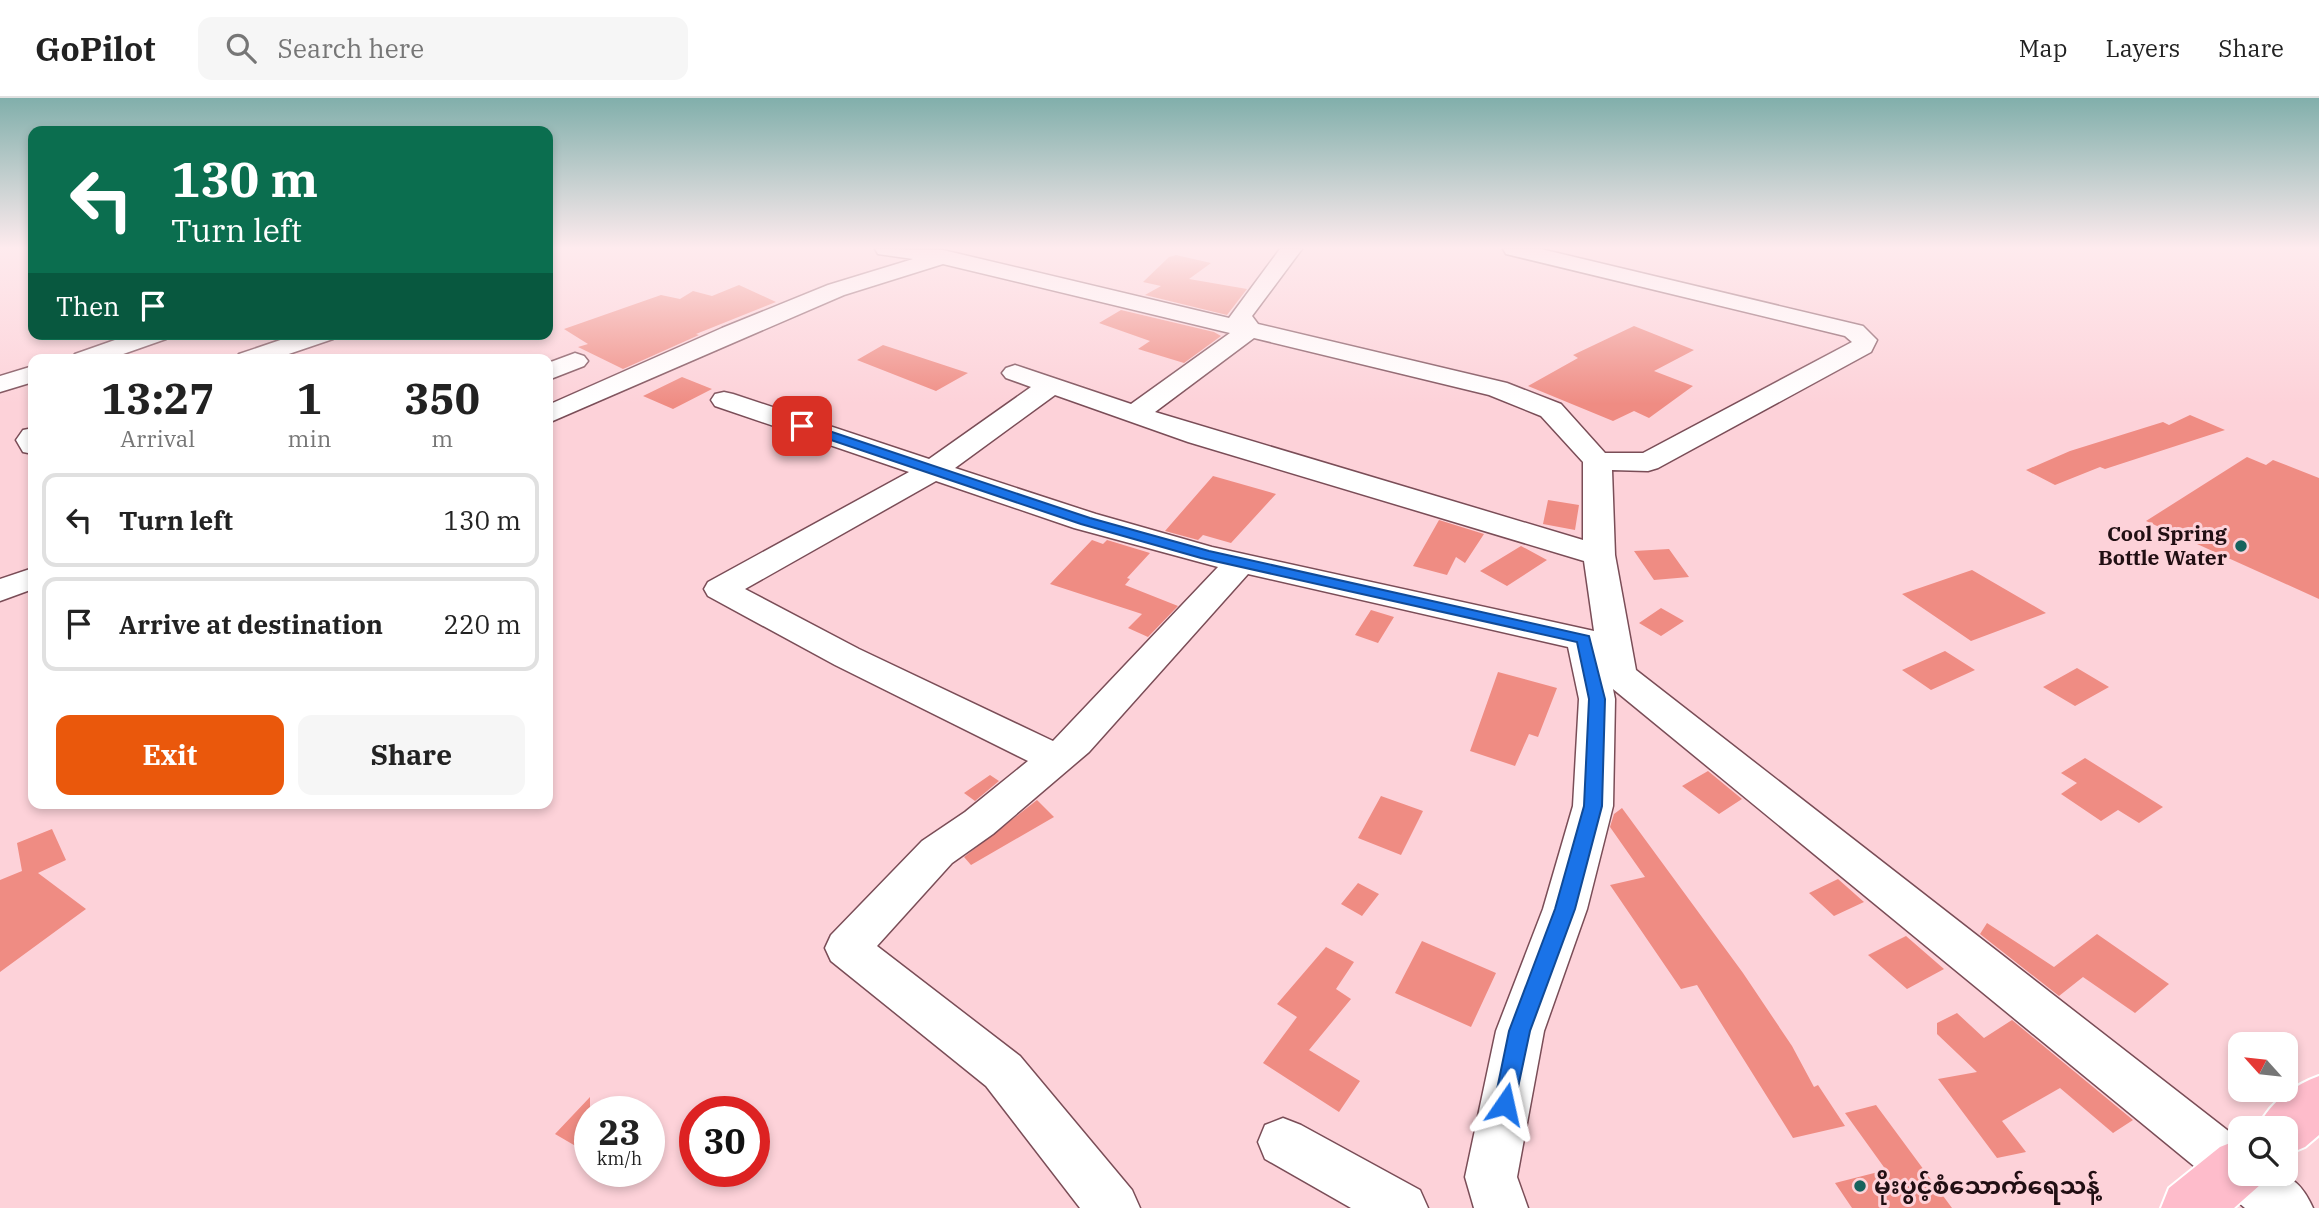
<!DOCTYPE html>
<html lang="en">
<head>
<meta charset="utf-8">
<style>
  :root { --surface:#fff; --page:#f6f6f6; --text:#222; --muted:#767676; --line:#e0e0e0; --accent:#ea580c }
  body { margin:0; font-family:"IBM Plex Serif","Noto Sans Myanmar",serif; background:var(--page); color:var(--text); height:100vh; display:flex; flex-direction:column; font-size:26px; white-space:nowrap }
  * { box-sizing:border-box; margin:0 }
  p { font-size:23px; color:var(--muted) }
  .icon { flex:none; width:38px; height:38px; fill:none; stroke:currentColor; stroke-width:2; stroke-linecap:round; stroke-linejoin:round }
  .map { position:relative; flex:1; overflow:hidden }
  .details { position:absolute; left:28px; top:256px; width:525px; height:455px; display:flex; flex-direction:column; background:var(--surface); border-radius:14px; box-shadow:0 4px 10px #0003 }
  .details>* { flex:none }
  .banner { position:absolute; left:28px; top:28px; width:525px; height:214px; border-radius:14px; box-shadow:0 4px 10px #0003; background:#0b6e4f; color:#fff; overflow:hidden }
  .needle { width:46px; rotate:297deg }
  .buttons { position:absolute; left:2228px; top:934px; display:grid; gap:14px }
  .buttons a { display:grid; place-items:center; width:70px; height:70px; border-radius:14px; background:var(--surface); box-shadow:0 4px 10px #0003; font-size:35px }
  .speed { position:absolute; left:574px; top:998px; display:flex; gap:14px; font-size:35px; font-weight:700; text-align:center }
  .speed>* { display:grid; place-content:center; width:91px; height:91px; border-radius:50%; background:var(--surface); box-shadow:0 4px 10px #0003; line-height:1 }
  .speed small { font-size:18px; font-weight:400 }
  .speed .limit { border:10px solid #d22; background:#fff; color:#111 }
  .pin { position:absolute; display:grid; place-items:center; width:60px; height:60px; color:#fff; margin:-30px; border-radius:14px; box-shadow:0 4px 10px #0006 }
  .me { position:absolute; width:77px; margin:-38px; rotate:11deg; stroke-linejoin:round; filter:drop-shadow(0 0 5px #0008) }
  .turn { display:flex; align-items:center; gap:24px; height:147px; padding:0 28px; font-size:32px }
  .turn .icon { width:91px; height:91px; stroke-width:2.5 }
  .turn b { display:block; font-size:49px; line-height:60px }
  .then { display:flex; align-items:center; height:66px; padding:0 28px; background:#0003; gap:14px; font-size:26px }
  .eta { display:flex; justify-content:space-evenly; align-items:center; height:119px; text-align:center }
  .eta b { font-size:42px; font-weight:700; line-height:49px }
  .primary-button { display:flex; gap:14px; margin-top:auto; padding:14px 28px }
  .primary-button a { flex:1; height:80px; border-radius:14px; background:var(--accent); color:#fff; font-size:28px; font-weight:700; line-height:80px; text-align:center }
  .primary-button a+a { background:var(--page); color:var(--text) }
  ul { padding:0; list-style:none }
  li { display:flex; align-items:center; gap:21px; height:94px; margin:0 14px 10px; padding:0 14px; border:4px solid var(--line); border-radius:14px }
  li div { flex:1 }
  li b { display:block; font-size:26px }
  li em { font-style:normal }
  header { display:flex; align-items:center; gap:42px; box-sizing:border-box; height:98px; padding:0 35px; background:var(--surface); border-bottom:2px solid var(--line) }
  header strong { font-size:33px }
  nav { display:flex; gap:38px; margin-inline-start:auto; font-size:24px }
  .search { width:490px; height:63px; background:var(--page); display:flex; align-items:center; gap:18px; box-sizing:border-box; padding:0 24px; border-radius:14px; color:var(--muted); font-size:26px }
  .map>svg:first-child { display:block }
  .building { fill:#ef8c83 }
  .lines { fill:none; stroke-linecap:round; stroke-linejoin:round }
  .minor-casing { stroke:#7a4d57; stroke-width:3 }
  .major-casing { stroke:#fff; stroke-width:4 }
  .minor { fill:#fff; fill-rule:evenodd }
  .major { fill:#febccb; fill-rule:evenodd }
  .route { fill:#1a73e8; stroke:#114b97; stroke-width:2 }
  .poi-dot { fill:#17635d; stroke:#fdd2d9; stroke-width:2.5 }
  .labels { text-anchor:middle; stroke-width:6; stroke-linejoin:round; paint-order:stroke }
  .poi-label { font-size:21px; font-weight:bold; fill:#210f13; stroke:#fdd2d9; text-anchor:end }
  .near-poi-label { font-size:24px; font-weight:bold; fill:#210f13; stroke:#fdd2d9; text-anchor:start }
</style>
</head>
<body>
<header>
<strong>GoPilot</strong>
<div class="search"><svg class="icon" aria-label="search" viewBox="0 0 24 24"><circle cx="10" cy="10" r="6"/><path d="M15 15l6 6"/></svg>Search here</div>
<nav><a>Map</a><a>Layers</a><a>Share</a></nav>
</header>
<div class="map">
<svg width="2319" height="1110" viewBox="0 0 2319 1110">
  <rect width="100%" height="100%" fill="#fdd2d9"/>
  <path class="building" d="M 1176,157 L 1211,165 L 1189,181 L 1247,191 L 1227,217 L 1145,197 L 1161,188 L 1143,184 L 1169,159 Z
    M 739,187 L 776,204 L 696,236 L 699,237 L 623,271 L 578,249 L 588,246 L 564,231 L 661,197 L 680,201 L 693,193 L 712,198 Z
    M 1121,212 L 1214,234 L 1221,238 L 1184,265 L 1138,251 L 1150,243 L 1099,225 Z
    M 1634,228 L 1694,252 L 1654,273 L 1693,288 L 1649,320 L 1634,313 L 1613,323 L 1528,288 L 1578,260 L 1573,257 Z
    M 883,247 L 968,275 L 936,293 L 857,262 Z
    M 682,279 L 712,291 L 673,311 L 643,298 Z
    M 2190,317 L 2225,332 L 2105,371 L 2100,369 L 2055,387 L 2026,372 L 2070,353 L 2163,324 L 2169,327 Z
    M 2247,359 L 2266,367 L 2273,362 L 2319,380 L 2319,501 L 2146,423 Z
    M 1213,378 L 1276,396 L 1231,445 L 1203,437 L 1198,442 L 1165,433 Z
    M 1548,402 L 1579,407 L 1575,432 L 1543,426 Z
    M 1439,422 L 1484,436 L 1465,465 L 1456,459 L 1447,477 L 1413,468 Z
    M 1092,442 L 1103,446 L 1107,442 L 1150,455 L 1127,480 L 1130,481 L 1125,487 L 1178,508 L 1148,539 L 1128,530 L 1142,516 L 1050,486 Z
    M 1521,448 L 1547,462 L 1507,488 L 1480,473 Z
    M 1669,451 L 1689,479 L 1654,482 L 1634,453 Z
    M 1972,472 L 2046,515 L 1971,543 L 1902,496 Z
    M 1661,510 L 1684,523 L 1661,538 L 1639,525 Z
    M 1371,512 L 1394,519 L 1378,545 L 1355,537 Z
    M 1945,553 L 1975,572 L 1931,592 L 1902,572 Z
    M 2077,570 L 2109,589 L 2075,608 L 2043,589 Z
    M 1498,574 L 1557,590 L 1538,639 L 1529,636 L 1515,668 L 1470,653 Z
    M 2085,660 L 2163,709 L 2139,725 L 2118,712 L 2101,723 L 2061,696 L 2077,685 L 2061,675 Z
    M 1708,673 L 1742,701 L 1719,716 L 1682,688 Z
    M 990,677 L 999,683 L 975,703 L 964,695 Z
    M 1381,698 L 1423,713 L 1401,757 L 1358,740 Z
    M 1037,702 L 1054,719 L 971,767 L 964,759 Z
    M 1622,710 L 1743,875 L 1792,948 L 1814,989 L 1818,987 L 1845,1028 L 1793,1040 L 1697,887 L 1681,891 L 1610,787 L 1645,779 L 1610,729 L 1614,716 Z
    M 52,731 L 66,762 L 38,775 L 86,811 L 0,874 L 0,782 L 22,773 L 17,745 Z
    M 1838,781 L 1864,804 L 1834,818 L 1809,795 Z
    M 1358,785 L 1379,796 L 1362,818 L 1341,806 Z
    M 1987,825 L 2054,869 L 2097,836 L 2169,886 L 2135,915 L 2083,879 L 2059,898 L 1980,836 Z
    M 1906,838 L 1944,871 L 1907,891 L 1868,857 Z
    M 1422,843 L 1496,875 L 1471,929 L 1395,895 Z
    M 1326,849 L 1354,864 L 1336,891 L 1351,901 L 1309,952 L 1360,983 L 1339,1014 L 1263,965 L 1297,919 L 1277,906 Z
    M 1957,915 L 1984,940 L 2012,922 L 2133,1022 L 2113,1035 L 2060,990 L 2002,1023 L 2026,1054 L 1997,1060 L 1938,981 L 1977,974 L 1937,936 L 1937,925 Z
    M 590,999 L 590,1038 L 579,1050 L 555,1036 Z
    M 1876,1007 L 1952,1110 L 1852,1110 L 1835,1085 L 1886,1072 L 1845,1015 Z"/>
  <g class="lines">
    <g class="minor-casing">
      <path id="minor" d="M 875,151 L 943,152 L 1229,220 L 1280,151 L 1302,151 L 1252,218 L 1258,226 L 1507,285 L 1561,306 L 1605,355 L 1643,355 L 1852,244 L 1845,238 L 1506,156 L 1503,151 L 1541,151 L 1863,228 L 1877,242 L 1871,254 L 1658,370 L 1648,373 L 1612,372 L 1615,457 L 1636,572 L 2240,1042 L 2240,1076 C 2278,1076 2295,1070 2313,1110 L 2245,1110 L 1613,591 L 1615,601 L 1613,708 L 1587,811 L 1544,933 L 1517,1079 L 1528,1110 L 1474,1110 L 1465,1079 L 1496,933 L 1543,811 L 1573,708 L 1579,601 L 1568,549 L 1248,476 L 1089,654 L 993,736 L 952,765 L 877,848 L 1020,958 L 1132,1092 L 1140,1110 L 1080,1110 L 986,988 L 831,863 L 825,850 L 831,837 L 922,743 L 965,714 L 1028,663 L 835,567 L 708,498 L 704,491 L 708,484 L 909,374 L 715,308 L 711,302 L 715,296 L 724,294 L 733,296 L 929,361 L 1031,289 L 1006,280 L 1002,275 L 1006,270 L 1015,267 L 1024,270 L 1131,306 L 1230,235 L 943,166 L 844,197 L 548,325 L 548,307 L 722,230 L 828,187 L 913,161 L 878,156 ZM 1254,240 L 1489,297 L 1541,318 L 1583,364 L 1583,442 L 1155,314 ZM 1055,297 L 1188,344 L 1584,463 L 1594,533 L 1212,449 L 1096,416 L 955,370 ZM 936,383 L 1074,430 L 1218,469 L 1053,643 L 859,551 L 745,491 Z
        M 132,236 L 169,236 L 166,241 L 109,261 L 71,261 L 75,256 Z
        M 298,236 L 336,236 L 333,241 L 274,261 L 235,261 L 239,256 Z
        M 575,255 L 584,258 L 588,263 L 584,268 L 548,282 L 548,265 Z
        M 33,268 L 33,284 L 0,294 L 0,278 Z
        M 33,330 L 33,356 L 23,354 L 16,342 L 23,332 Z
        M 33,470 L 33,491 L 0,503 L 0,481 Z
        M 1283,1020 L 1301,1027 L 1420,1092 L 1428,1110 L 1351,1110 L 1265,1061 L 1258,1044 L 1265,1027 Z"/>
    </g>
    <g class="major-casing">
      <path id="major" d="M 2319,978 L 2319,1037 L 2305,1049 L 2286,1057 L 2286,1031 L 2257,1031 C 2269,1005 2292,988 2319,978 Z
        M 2240,1041 L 2240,1076 L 2265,1076 L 2260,1087 L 2234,1110 L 2161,1110 L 2169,1090 L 2220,1049 Z"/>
    </g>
    <use href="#minor" class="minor"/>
    <use href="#major" class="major"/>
  </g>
  <linearGradient id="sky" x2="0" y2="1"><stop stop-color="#81afab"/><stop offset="0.49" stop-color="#feebee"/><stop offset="1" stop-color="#feebee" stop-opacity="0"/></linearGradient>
  <rect width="2319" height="306" fill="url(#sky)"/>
  <path class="route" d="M 802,324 L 1090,420 L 1209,453 L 1589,538 L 1605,601 L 1602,708 L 1575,811 L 1530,933 L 1513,1013 L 1505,1016 L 1497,1013 L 1494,1006 L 1509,933 L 1555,811 L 1584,708 L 1589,601 L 1577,544 L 1201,460 L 1081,426 L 798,331 L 796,328 Z"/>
  <g class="poi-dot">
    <circle cx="2241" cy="448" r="7"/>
    <circle cx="1860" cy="1088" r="7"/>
  </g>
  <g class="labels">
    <g class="poi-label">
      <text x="2227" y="443">Cool Spring<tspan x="2227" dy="24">Bottle Water</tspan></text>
    </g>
    <g class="near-poi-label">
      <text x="1874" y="1096">မိုးပွင့်စံသောက်ရေသန့်</text>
    </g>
  </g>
</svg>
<div class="buttons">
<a><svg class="needle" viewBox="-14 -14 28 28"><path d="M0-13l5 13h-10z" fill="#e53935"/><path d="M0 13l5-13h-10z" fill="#767676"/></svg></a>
<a><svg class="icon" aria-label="search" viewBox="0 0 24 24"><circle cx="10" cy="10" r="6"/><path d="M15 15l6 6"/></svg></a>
</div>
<div class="speed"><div>23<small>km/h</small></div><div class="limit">30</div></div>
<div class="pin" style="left:802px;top:328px;background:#d93025"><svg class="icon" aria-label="arrive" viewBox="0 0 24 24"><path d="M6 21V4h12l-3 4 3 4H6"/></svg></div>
<svg class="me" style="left:1505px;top:1006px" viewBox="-20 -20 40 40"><path d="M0-17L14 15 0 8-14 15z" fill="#1a73e8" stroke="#fff" stroke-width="4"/></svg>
<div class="banner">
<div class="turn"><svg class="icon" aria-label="left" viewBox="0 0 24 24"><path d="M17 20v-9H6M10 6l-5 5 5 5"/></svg><div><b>130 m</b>Turn left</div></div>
<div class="then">Then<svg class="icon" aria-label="arrive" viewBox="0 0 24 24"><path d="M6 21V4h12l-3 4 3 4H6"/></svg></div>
</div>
<section class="details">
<div class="eta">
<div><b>13:27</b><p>Arrival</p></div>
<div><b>1</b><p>min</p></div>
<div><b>350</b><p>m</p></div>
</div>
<ul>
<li><svg class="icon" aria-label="left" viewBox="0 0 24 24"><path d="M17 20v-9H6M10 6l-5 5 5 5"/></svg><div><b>Turn left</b></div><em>130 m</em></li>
<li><svg class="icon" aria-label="arrive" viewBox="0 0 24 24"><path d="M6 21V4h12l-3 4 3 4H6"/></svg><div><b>Arrive at destination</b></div><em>220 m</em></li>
</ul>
<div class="primary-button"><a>Exit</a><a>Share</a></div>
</section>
</div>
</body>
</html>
